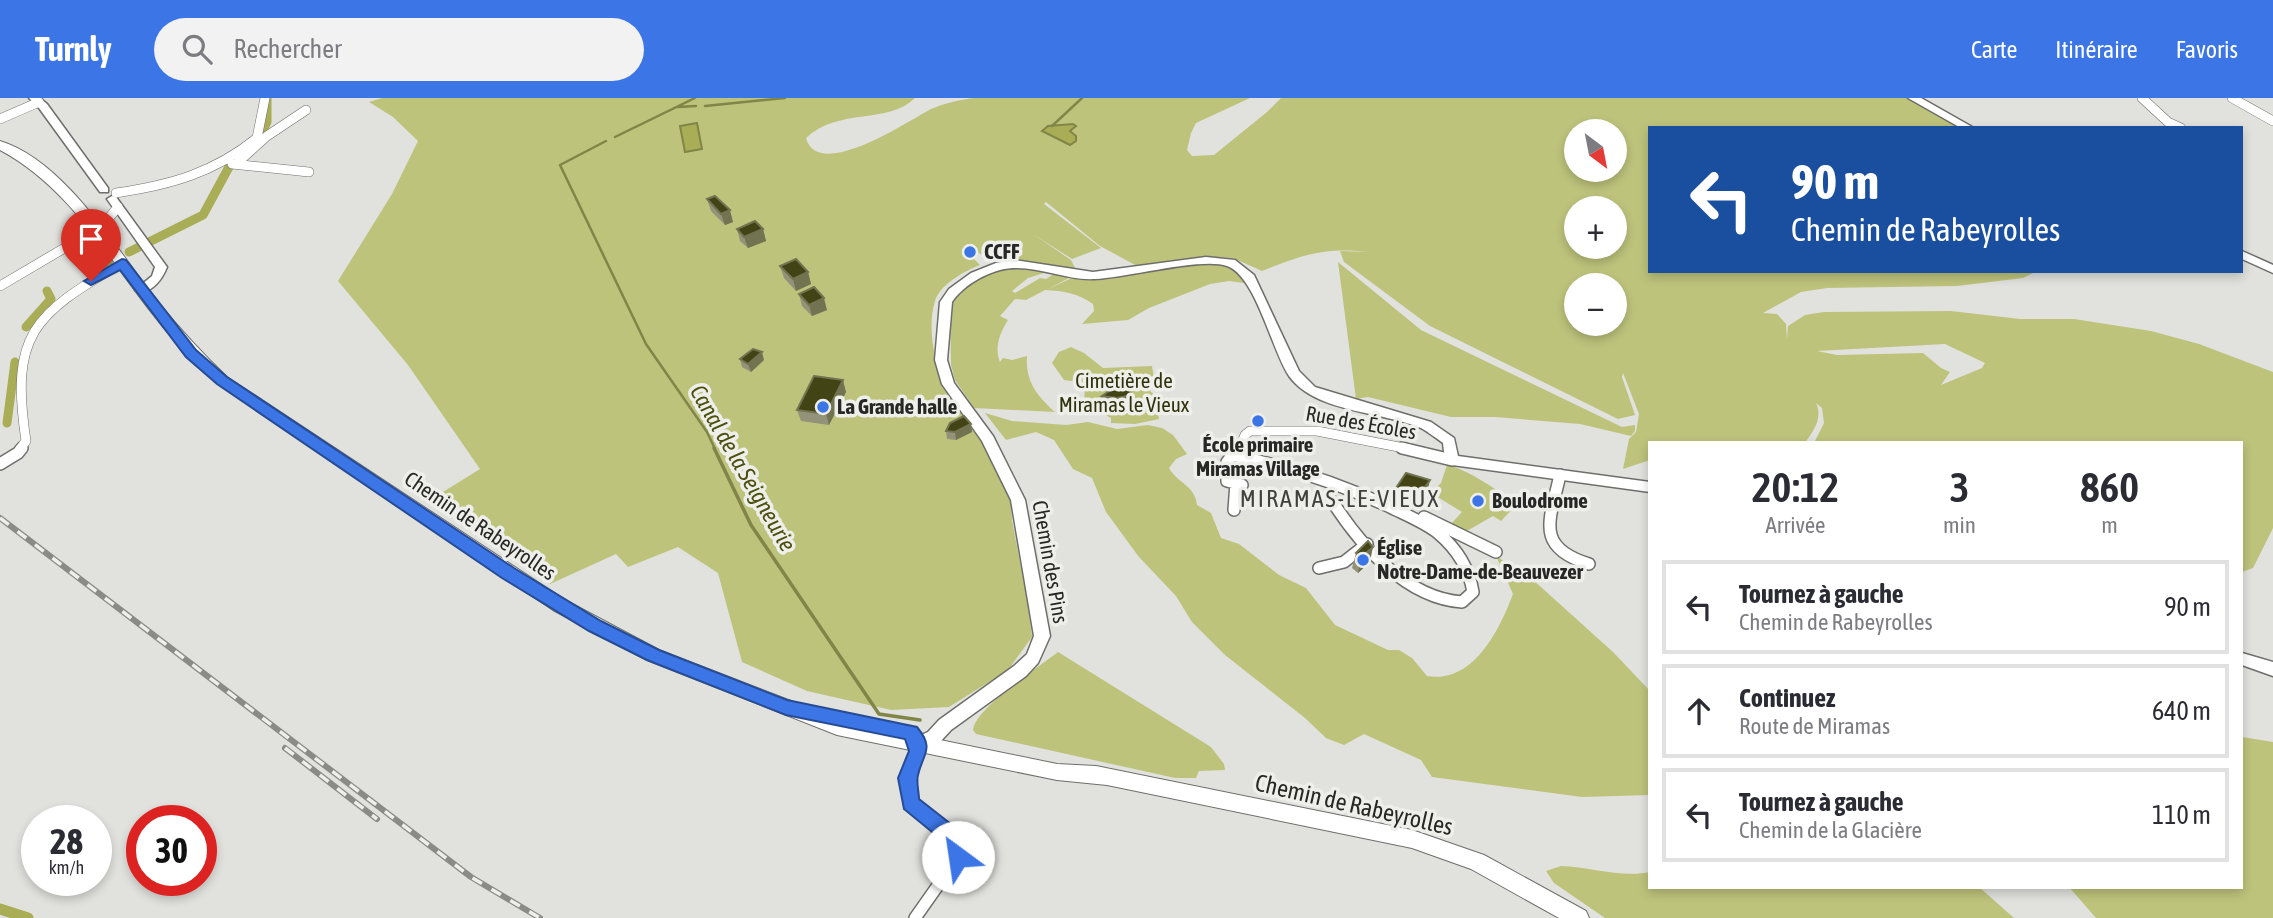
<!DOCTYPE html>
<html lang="fr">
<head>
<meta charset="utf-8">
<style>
  :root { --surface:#fff; --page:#f2f2f3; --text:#2b2b33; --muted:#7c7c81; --line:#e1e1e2; --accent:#3c75e5 }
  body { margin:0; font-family:"Asap Condensed",sans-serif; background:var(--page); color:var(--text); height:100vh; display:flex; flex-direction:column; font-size:26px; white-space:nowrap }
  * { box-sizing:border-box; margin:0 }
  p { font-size:23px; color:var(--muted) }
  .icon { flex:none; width:38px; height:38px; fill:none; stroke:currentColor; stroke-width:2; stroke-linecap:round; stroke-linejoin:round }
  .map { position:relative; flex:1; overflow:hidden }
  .details { position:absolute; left:1648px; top:343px; width:595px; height:448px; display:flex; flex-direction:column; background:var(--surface); border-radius:0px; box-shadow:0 4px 10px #0003 }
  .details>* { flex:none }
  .top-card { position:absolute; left:1648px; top:28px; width:595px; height:147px; border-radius:0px; box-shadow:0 4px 10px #0003; background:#1a4fa0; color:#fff; overflow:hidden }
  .needle { width:46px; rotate:148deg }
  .controls { position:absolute; left:1564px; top:21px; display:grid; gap:14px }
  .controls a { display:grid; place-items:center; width:63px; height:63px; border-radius:50%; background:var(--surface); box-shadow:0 4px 10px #0003; font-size:35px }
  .speed { position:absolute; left:21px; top:707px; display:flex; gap:14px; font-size:35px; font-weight:700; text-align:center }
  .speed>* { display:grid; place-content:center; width:91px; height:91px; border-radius:50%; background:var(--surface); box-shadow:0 4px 10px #0003; line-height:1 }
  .speed small { font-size:18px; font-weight:400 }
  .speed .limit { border:10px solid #d22; background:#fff; color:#111 }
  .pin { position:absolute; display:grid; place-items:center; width:60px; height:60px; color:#fff; margin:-72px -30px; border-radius:50% 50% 50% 0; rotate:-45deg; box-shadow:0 0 7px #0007 }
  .pin .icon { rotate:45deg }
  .me { position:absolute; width:77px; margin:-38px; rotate:329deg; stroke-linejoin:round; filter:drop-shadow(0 0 5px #0008) }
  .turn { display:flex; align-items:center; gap:24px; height:147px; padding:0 28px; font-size:32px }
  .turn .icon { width:91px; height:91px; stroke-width:2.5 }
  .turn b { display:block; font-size:49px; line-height:60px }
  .eta { display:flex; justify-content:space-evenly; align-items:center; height:119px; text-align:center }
  .eta b { font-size:42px; font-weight:600; line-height:49px }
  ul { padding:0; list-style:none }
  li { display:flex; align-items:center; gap:21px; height:94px; margin:0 14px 10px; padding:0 14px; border:4px solid var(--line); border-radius:0px }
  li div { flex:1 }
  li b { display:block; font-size:26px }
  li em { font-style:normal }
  header { display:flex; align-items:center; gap:42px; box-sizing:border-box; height:98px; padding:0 35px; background:var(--accent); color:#fff }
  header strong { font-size:33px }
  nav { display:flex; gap:38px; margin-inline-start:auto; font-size:24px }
  .search { width:490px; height:63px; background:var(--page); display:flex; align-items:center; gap:18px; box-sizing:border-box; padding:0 24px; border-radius:38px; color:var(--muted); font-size:26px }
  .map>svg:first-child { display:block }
  .green { fill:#bdc37b; fill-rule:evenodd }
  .water { fill:#a8ad56; stroke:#818547; stroke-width:2 }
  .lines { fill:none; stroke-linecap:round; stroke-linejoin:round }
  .stream-far1 { stroke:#818547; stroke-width:2.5 }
  .stream { stroke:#818547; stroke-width:3.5 }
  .canal-far1 { stroke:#a8ad56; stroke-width:9 }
  .canal { stroke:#a8ad56; stroke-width:11 }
  .street-far1-casing { stroke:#6e6f6b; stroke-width:10 }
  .street-casing { stroke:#6e6f6b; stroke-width:14 }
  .secondary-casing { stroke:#6e6f6b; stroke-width:3 }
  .primary-casing { stroke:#6e6f6b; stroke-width:2 }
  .street-far1 { stroke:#fff; stroke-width:9 }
  .street { stroke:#fff; stroke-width:11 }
  .secondary { fill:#fff; fill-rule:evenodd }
  .primary { fill:#fff; fill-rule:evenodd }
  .rail-casing { stroke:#8a8b87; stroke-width:6 }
  .rail { stroke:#eeefea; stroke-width:3.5; stroke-dasharray:11; stroke-linecap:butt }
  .wall { fill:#929379 }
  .shaded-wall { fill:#727351 }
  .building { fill:#424415; stroke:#727351; stroke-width:2 }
  .route { fill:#3c75e5; stroke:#274c95; stroke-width:2 }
  .poi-dot { fill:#3c75e5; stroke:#eeefea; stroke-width:2.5 }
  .labels { text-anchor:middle; stroke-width:7; stroke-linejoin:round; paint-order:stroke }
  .poi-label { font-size:21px; font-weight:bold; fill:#272725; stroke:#eeefea; text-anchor:start }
  .park-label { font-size:21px; fill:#30320c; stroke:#eeefea }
  .street-label { font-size:21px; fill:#272725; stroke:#eeefea }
  .water-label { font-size:23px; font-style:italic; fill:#4d500d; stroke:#eeefea }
  .quarter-label { font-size:24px; letter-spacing:2px; fill:#40413d; stroke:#eeefea }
  .near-street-label { font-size:24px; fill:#272725; stroke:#eeefea }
</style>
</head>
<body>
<header>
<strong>Turnly</strong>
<div class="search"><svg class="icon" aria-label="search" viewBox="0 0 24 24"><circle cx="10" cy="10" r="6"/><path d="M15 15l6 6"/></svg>Rechercher</div>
<nav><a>Carte</a><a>Itinéraire</a><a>Favoris</a></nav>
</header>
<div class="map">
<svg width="2273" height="820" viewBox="0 0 2273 820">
  <rect width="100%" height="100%" fill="#e1e2dd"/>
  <path class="green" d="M 382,0 L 915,0 C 888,27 839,9 806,40 C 818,84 908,23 931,11 C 945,5 959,2 974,0 L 1250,0 L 1196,25 L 1191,35 L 1187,52 L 1192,58 L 1214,57 L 1267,14 L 1281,0 L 1907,0 L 1961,30 L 1650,30 L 1650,173 L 2037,173 L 2023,180 L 1957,188 L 1827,190 L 1801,194 L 1763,215 L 1777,216 L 1786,226 L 1787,241 L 1788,228 L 1805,217 L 1824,214 L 1951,213 L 2020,221 L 2074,221 L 2151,233 L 2199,246 L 2273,274 L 2273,430 L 2253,470 L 2242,474 L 2242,345 L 1814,345 L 1824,325 L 1822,310 L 1816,305 C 1823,320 1814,332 1805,345 L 1650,345 L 1650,362 L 1623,371 L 1629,341 L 1636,334 L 1639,316 L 1623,275 L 1622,279 L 1635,317 L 1618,321 L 1430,228 L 1344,164 L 1340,153 L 1371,154 C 1324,149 1305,156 1262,173 L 1233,160 L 1209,159 L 1137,168 L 1100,148 L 1046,104 L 1044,106 L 1101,150 L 1072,161 L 1033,136 L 1071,162 L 1077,174 L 1012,160 L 984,158 L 977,154 L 972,159 L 980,167 C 965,173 940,186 935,203 C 925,235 938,283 958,310 C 975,333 999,356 1009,385 C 1013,398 1010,414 1013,428 C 1020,465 1028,501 1032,539 L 1008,572 L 949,609 L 891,612 L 807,593 L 742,564 L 718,475 L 678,449 L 628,469 L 616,456 L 550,486 L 500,447 L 471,418 L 435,399 L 480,371 L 408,267 L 338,183 L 392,96 L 418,43 L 393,19 L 369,4 ZM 1577,33 L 1615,33 L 1615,72 L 1577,72 ZM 1577,110 L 1615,110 L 1615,149 L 1577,149 ZM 1577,187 L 1615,187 L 1615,226 L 1577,226 ZM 1945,246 L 1985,265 L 1982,270 L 1941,287 L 1950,274 L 1941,270 L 1923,255 L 1837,257 L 1817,253 Z
    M 1338,164 L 1421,232 L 1622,329 L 1635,327 L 1635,333 L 1631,338 L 1580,326 L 1495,319 L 1451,319 L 1368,299 L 1356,301 Z
    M 1214,165 L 1229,167 L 1244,179 L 1244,185 L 1229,183 L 1210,186 L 1149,210 L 1128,222 L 1082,226 L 1094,213 L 1093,206 C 1077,195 1064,193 1045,192 L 1026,202 L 1015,201 L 1000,218 L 1008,222 C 1000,235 994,249 1000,264 L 1003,260 L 1012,262 L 1027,258 C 1025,283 1037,298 1055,314 L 974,310 L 955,282 L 951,267 L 950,201 L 980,179 L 1001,170 L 1015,168 L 1047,174 L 1028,180 L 1012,193 L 1015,195 L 1040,180 L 1046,181 L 1054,176 L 1071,179 L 1046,192 L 1074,179 L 1101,180 Z
    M 1071,249 L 1084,255 L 1103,270 L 1152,268 L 1155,287 L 1150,293 L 1156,298 L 1159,321 L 1135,326 L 1111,325 L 1111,320 L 1098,313 L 1084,311 L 1085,285 L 1064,282 L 1052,265 L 1059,254 Z
    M 985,315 L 1012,323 L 1066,327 L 1088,324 L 1117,331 L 1148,327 L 1162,330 L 1173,337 L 1187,356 L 1176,361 L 1169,370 C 1177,385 1195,387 1197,407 L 1211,415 L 1221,440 L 1239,446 L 1279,477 L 1306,490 L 1335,527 L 1388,552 L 1399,552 L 1412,560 L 1427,578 C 1473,586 1499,533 1513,496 L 1496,458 L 1532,481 L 1613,554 L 1650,593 L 1650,697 L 1582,699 L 1432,679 L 1421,662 L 1364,636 L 1344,647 L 1326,640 L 1305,620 L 1225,557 L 1192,524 L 1176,498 L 1139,459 L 1106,414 L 1092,380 L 1073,371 L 1054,342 L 1036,334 L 1006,342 Z
    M 1447,367 C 1464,370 1504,394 1515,408 L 1501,423 L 1493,418 L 1465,434 L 1450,427 L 1462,414 L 1431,395 L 1441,385 Z
    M 1058,554 L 1211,649 L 1224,666 L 1225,672 L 1199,673 L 1196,680 L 1175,680 L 976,636 L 973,632 C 975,610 1039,569 1058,554 Z
    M 2242,639 L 2273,644 L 2273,820 L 2096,820 L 2069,789 L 2242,789 Z
    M 1561,768 C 1590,769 1622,780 1650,774 L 1650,789 L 1979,789 L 2014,820 L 1605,820 L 1554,785 L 1546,773 Z"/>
  <path class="water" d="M 697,25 L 702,51 L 685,54 L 680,28 Z
    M 1073,26 L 1076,28 L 1070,33 L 1076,38 L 1076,43 L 1070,47 L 1042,33 L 1048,28 Z"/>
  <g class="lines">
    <path class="stream-far1" d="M 705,8 L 785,0
      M 678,9 L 696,8
      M 1052,28 L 1082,0
      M 615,39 L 695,0
      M 606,43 L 560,67 L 646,246 L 707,334 L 715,351"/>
    <path class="stream" d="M 714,350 L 751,427 L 879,616 L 920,622"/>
    <path class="canal-far1" d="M 257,44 L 267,24 L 267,0
      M 129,154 L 203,117 L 229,69 L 239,59
      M 91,175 L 108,164
      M 26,229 L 51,201 L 47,193
      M 7,325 L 15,264"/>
    <path class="canal" d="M 0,811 L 28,820"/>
    <g class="street-far1-casing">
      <path id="street-far1" d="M 2142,0 L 2168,24 L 2181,30
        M 2232,0 L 2273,23
        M 0,21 L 39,4
        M 232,66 L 309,74
        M 236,66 L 267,38 L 306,12
        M 116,95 C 170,87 214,75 257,40 L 265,0
        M 97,134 L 118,109
        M 0,188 L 95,132
        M 20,351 L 26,343 C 10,236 33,217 122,165
        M 1239,351 L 1245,337 L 1250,333 L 1317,333 L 1409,351"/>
    </g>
    <g class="street-casing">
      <path id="street" d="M 1240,350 L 1236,358 C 1290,369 1340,386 1390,409 C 1406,417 1424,424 1438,435 C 1456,450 1469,470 1473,494 L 1462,504 C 1406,500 1361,448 1332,403
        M 1402,350 L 1452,362
        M 1237,351 L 1227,364 L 1227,383 L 1242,387
        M 0,366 L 18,355 L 22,350
        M 1560,377 C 1550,422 1534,449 1589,466
        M 1234,412 L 1236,385
        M 1424,419 L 1496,454
        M 1319,470 L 1344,464 L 1367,446
        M 915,820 L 958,759 L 958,743 L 910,705 L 908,680 L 918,646 L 923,645"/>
    </g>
    <g class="secondary-casing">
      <path id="secondary" d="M 29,0 L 40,0 L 47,6 L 108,90 L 108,94 L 100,94 L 39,10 Z
        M 1908,0 L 1921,0 L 1974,30 L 1961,30 Z
        M 112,98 L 116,99 L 167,169 C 162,182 154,191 141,196 L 135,192 L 152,178 L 155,169 L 107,101 Z
        M 2242,153 L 2273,167 L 2273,175 L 2242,161 Z
        M 1206,159 L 1235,162 L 1254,177 L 1299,273 L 1315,289 L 1431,324 L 1454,340 L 1458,358 L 1650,384 L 1650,394 L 1452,367 L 1445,362 L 1443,345 C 1436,340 1428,334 1421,330 C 1381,313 1316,315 1289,278 C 1272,253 1256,178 1227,168 C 1202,159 1126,180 1095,181 C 1064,183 1031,164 1000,172 C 982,177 962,189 952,204 L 947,262 L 954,285 L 993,338 L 1025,402 L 1050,538 L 1038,565 L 1026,578 L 951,632 L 940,644 L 918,653 L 912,651 L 910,646 L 912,641 L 928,634 L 939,622 L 1014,568 L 1027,556 L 1034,538 L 1011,402 L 982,343 L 942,286 L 935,262 L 940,204 L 949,191 L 971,175 L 996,165 L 1014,162 L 1093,174 Z
        M 2242,555 L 2273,564 L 2273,578 L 2242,567 Z"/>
    </g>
    <g class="primary-casing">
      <path id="primary" d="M 0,43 C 65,63 117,152 157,203 C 179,230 202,255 227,279 L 565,502 L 659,552 L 838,621 L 1057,666 L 1096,668 L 1412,732 L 1484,757 L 1586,813 L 1589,820 L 1559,820 L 1471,771 L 1412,750 L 1107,687 L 1057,682 L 837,637 L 647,562 L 553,512 L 217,285 C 192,262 169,238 148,210 C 104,153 66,87 0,52 Z"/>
    </g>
    <use href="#street-far1" class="street-far1"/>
    <use href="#street" class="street"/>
    <use href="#secondary" class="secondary"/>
    <use href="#primary" class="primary"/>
    <g class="rail-casing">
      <path id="rail" d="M 0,420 L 471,779 L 540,820
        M 285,650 L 377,721"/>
    </g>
    <use href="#rail" class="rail"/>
  </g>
  <path class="wall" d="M 707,101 L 733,124 L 725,127 L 711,113 Z
    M 737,131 L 763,131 L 766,143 L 748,150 L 740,143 Z
    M 780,168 L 808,174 L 811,186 L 796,193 L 784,180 Z
    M 799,196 L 827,212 L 812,218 L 802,208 Z
    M 740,261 L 764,262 L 751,274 L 742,269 Z
    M 846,294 L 829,327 L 801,323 L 797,312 Z
    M 1132,297 L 1132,305 L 1117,308 L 1103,306 L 1102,298 Z
    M 971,326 L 972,334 L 956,342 L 947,341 L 946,333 Z
    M 1430,382 L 1427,394 L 1414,411 L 1393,401 L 1396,390 Z
    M 1356,455 L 1370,464 L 1358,475 L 1352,470 Z"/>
  <path class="shaded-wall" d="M 730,112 L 733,124 L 725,127 L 721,116 Z
    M 763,131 L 766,143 L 748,150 L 744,139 Z
    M 808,174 L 811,186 L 796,193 L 793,181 Z
    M 824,200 L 827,212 L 812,218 L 809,207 Z
    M 762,254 L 764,262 L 751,274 L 748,266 Z
    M 843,282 L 846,294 L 829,327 L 826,316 Z
    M 1132,297 L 1132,305 L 1117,308 L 1117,300 Z
    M 971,326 L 972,334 L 956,342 L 955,334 Z
    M 1430,382 L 1427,394 L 1414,411 L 1417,400 Z
    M 1373,449 L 1370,464 L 1358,475 L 1361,459 Z"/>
  <path class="building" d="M 715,98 L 730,112 L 721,116 L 707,101 Z
    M 755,123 L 763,131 L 744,139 L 737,131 Z
    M 796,161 L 808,174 L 793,181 L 780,168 Z
    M 814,189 L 824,200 L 809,207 L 799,196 Z
    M 753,251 L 762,254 L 748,266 L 740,261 Z
    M 814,278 L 843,282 L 826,316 L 797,312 Z
    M 1127,286 L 1132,297 L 1117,300 L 1102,298 L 1115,289 Z
    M 964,318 L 971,326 L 955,334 L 946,333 L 950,325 Z
    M 1406,375 L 1430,382 L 1417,400 L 1396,390 Z
    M 1368,443 L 1373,449 L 1361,459 L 1356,455 Z"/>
  <path class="route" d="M 122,161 L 126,162 L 196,252 L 227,279 L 514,470 L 601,523 L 659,552 L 787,602 L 917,629 C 935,651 923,655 918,677 C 916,684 919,694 919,701 L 965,737 L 968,759 L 965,765 L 958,768 L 951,765 L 948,747 L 904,711 L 898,680 L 909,653 L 905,641 L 786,617 L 647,562 L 589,533 L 502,480 L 217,286 L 186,259 L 120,172 L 91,187 L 84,183 Z"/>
  <g class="poi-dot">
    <circle cx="970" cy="154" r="7"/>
    <circle cx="823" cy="309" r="7"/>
    <circle cx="1258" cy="323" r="7"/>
    <circle cx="1478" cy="403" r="7"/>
    <circle cx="1363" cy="462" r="7"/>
  </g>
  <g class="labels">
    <g class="poi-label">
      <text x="984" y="161">CCFF</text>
      <text x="837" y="316">La Grande halle</text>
      <text x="1258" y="354" text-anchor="middle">École primaire<tspan x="1258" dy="24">Miramas Village</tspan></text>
      <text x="1492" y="410">Boulodrome</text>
      <text x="1377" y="457">Église<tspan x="1377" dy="24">Notre-Dame-de-Beauvezer</tspan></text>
    </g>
    <g class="park-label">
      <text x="1124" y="290">Cimetière de<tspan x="1124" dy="24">Miramas le Vieux</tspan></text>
    </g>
    <g class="street-label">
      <text transform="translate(1361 325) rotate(10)" y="7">Rue des Écoles</text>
      <text transform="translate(480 428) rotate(34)" y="7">Chemin de Rabeyrolles</text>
      <text transform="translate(1050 464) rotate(80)" y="7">Chemin des Pins</text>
    </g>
    <g class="water-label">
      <text transform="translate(743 370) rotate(60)" y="8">Canal de la Seigneurie</text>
    </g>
    <g class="quarter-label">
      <text x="1340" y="409">MIRAMAS-LE-VIEUX</text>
    </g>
    <g class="near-street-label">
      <text transform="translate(1354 707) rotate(13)" y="8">Chemin de Rabeyrolles</text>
    </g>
  </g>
</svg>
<div class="controls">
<a><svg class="needle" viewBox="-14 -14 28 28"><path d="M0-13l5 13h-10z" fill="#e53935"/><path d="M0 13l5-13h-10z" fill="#7c7c81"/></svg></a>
<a>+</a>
<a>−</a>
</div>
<div class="speed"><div>28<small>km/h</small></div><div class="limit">30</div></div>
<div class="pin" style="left:91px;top:183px;background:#d93025"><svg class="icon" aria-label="arrive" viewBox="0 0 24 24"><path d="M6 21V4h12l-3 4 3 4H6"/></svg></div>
<svg class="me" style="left:958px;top:759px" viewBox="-20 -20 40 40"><circle r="19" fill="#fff"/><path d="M0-13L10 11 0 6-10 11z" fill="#3c75e5"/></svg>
<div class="top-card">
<div class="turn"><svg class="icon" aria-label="left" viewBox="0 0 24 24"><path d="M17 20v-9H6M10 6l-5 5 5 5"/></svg><div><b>90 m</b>Chemin de Rabeyrolles</div></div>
</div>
<section class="details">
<div class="eta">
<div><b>20:12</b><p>Arrivée</p></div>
<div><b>3</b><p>min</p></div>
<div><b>860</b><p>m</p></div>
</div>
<ul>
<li><svg class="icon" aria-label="left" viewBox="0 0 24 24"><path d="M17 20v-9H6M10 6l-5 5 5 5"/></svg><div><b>Tournez à gauche</b><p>Chemin de Rabeyrolles</p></div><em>90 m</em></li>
<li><svg class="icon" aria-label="ahead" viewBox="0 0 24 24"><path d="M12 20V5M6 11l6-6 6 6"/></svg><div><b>Continuez</b><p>Route de Miramas</p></div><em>640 m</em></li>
<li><svg class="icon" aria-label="left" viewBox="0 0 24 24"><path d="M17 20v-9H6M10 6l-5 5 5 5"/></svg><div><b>Tournez à gauche</b><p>Chemin de la Glacière</p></div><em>110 m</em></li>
</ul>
</section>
</div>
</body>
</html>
